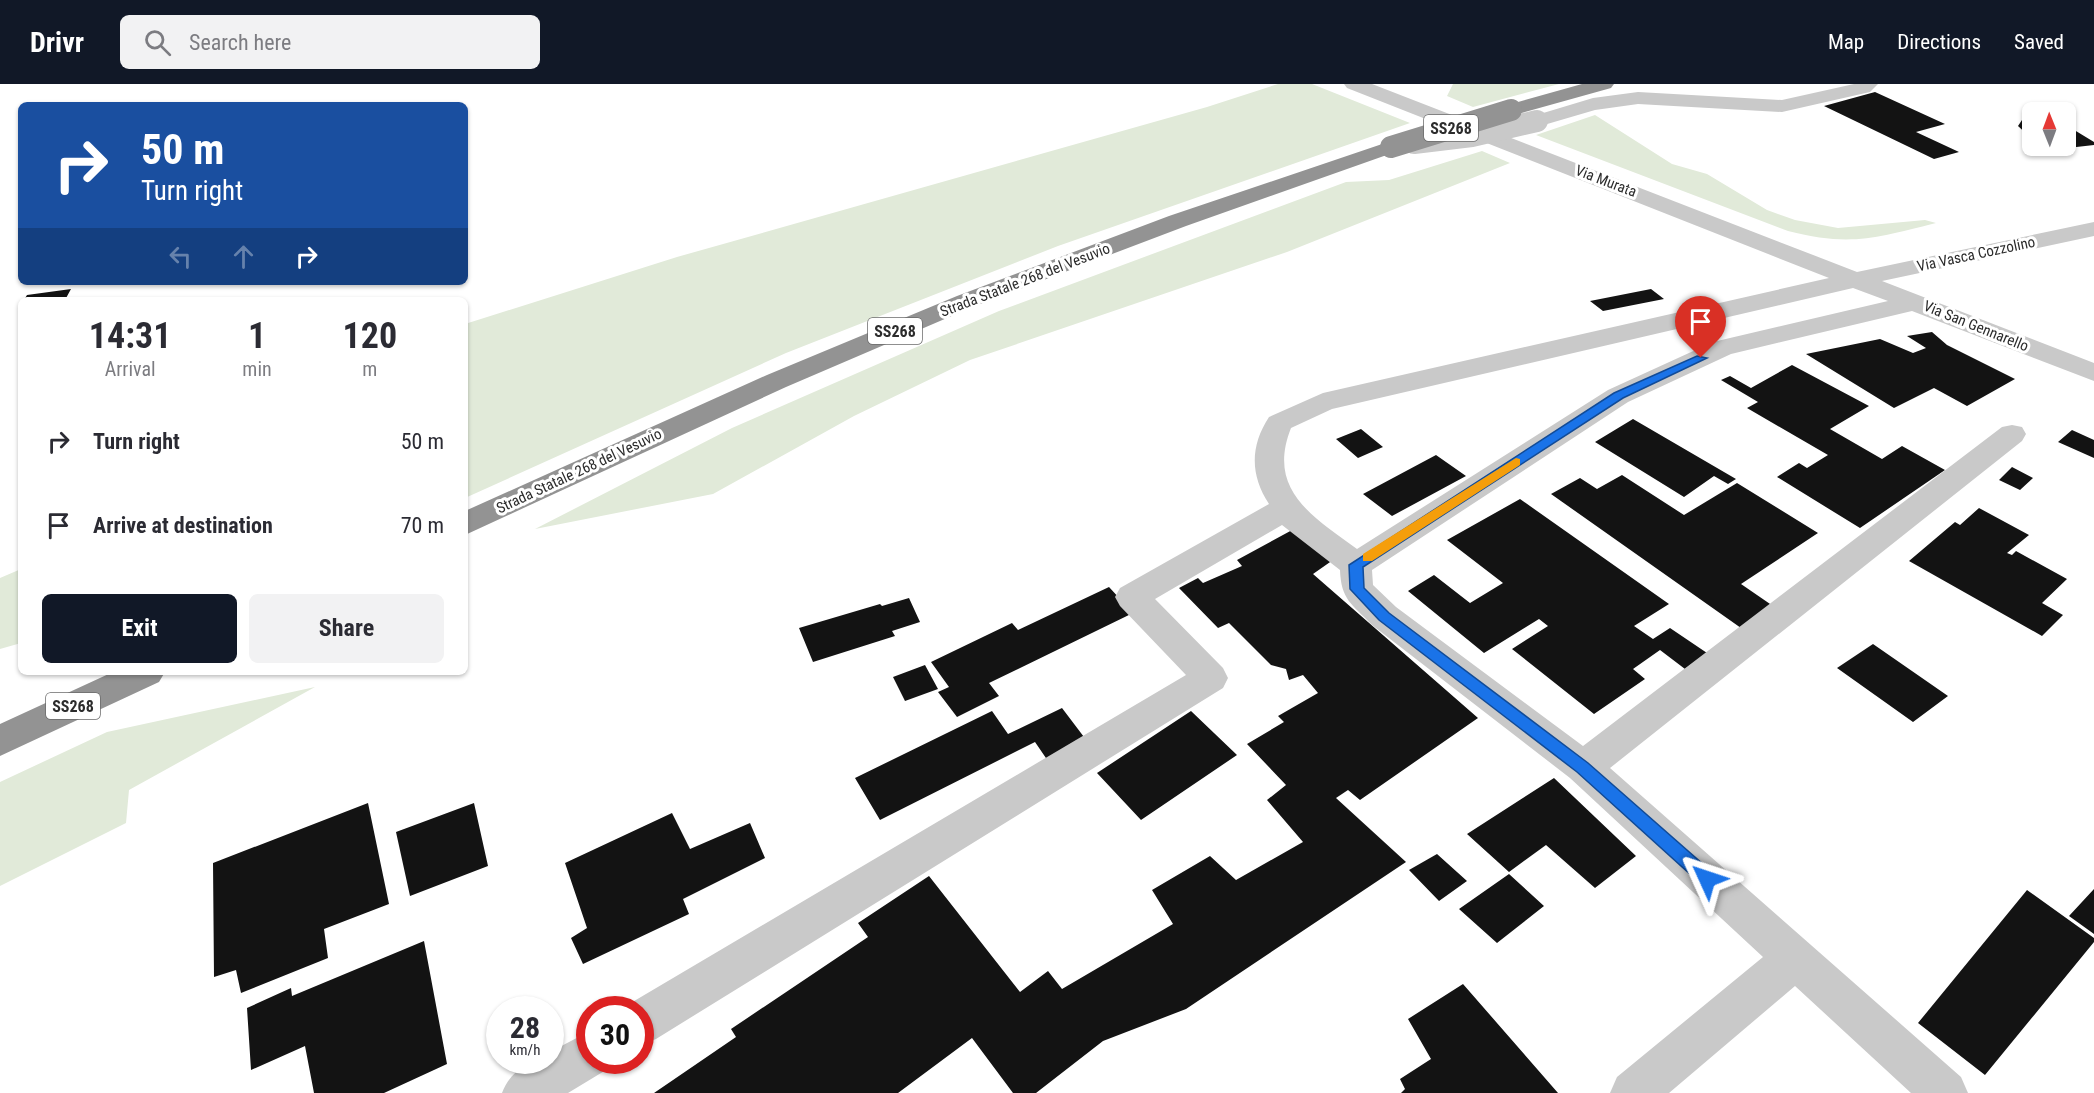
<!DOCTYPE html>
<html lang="en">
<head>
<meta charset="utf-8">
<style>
  :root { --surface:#fff; --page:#f2f2f3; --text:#2b2b33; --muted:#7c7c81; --accent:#111827 }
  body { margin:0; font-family:"Roboto Condensed",sans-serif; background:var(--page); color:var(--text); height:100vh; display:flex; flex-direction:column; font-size:22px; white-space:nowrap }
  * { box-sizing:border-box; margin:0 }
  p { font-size:20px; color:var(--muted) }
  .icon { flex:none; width:33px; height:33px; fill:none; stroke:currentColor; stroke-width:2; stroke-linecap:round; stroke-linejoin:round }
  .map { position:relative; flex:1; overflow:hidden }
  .side { position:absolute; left:18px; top:213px; width:450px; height:378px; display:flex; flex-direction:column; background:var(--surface); border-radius:9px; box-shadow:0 2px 4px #0004 }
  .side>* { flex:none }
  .top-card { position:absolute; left:18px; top:18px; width:450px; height:183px; border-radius:9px; box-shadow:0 2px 4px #0004; background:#1a4fa0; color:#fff; overflow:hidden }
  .needle { width:39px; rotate:359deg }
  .buttons { position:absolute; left:2022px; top:18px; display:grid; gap:12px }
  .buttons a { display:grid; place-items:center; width:54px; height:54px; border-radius:9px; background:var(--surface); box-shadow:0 2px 4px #0004; font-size:30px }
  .speed { position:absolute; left:486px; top:912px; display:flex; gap:12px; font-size:30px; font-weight:700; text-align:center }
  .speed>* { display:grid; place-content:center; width:78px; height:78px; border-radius:50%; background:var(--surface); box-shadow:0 2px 4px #0004; line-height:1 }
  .speed small { font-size:15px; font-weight:400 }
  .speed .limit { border:9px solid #d22; background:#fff; color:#111 }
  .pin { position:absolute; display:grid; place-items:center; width:51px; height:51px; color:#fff; margin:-62px -26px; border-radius:50% 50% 50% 0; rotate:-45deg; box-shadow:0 0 6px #0007 }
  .pin .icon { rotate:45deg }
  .me { position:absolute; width:66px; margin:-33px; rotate:312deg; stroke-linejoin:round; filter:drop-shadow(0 0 4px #0008) }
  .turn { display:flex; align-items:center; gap:21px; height:126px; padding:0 24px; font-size:27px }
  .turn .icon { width:78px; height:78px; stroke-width:2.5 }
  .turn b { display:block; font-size:42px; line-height:51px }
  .lanes { display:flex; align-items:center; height:57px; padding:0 24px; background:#0003; justify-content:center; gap:30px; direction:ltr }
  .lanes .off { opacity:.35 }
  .eta { display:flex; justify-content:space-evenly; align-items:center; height:102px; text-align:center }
  .eta b { font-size:36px; font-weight:700; line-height:42px }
  .cta { display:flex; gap:12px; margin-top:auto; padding:12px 24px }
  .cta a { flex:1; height:69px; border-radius:9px; background:var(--accent); color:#fff; font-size:24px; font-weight:700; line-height:69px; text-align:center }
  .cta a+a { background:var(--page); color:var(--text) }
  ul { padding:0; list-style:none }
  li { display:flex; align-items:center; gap:18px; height:84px; padding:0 24px }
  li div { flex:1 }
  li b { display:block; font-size:22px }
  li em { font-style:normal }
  header { display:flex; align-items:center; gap:36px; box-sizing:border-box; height:84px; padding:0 30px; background:var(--accent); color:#fff }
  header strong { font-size:28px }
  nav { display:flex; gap:33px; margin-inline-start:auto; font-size:21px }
  .search { width:420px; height:54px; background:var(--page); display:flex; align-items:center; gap:15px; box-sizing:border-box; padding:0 21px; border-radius:9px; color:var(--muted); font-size:22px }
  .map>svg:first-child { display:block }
  .green { fill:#e1ead9 }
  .building { fill:#131313 }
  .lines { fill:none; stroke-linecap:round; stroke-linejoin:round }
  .minor { fill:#c9c9c9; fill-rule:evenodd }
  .highway { fill:#939393; fill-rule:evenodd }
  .minor-bridge { stroke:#c9c9c9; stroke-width:22 }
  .highway-bridge { stroke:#939393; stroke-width:22 }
  .route { fill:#1a73e8; stroke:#114b97; stroke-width:1.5 }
  .slow { fill:#f59e0b }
  .labels { text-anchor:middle; stroke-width:6; stroke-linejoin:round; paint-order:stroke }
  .far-street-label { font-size:15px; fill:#2c2c2c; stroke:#fff }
  .shield { fill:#fff; stroke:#6b6b6b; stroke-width:1.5 }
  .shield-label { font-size:16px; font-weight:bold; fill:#2c2c2c }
</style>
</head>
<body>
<header>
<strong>Drivr</strong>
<div class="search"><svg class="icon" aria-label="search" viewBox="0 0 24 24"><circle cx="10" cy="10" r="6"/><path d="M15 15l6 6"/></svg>Search here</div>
<nav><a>Map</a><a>Directions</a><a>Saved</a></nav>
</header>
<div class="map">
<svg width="2094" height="1009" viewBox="0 0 2094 1009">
  <rect width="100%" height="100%" fill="#fff"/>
  <path class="green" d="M 1278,0 L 1312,0 L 1410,39 L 1058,162 L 786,269 L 465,414 L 465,240 L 677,173 L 1207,23 Z
    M 1453,0 L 1559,0 L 1473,23 L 1447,12 Z
    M 1595,31 L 1672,80 L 1707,90 L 1767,126 L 1795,136 L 1838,144 L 1925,136 L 1936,139 C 1876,154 1850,163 1788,147 L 1536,51 Z
    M 1482,67 L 1510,79 L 1287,168 L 970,276 L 854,332 L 713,410 L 535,445 L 732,344 L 999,227 L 1346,98 L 1389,96 Z
    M 21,485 L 21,559 L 0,565 L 0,494 Z
    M 315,603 L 129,706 L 126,739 L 0,802 L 0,698 L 107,648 Z"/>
  <path class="building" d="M 1875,8 L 1945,40 L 1916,48 L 1959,68 L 1934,75 L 1824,22 Z
    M 2032,33 L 2032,55 L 2018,42 L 2022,36 Z
    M 2066,41 L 2094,58 L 2094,61 L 2050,66 L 2042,62 L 2066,62 Z
    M 71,205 L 65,216 L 24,216 L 27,211 Z
    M 1651,205 L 1664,215 L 1603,227 L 1590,217 Z
    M 1932,248 L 1947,261 L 2015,295 L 1967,322 L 1934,304 L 1894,324 L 1806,270 L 1880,255 L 1913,269 L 1926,264 L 1907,252 Z
    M 1792,281 L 1869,322 L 1830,345 L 1882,375 L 1902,362 L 1945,386 L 1860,444 L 1777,393 L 1799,379 L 1807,384 L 1828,371 L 1747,324 L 1758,318 L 1721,296 L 1730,292 L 1751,304 Z
    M 1633,335 L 1736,395 L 1728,400 L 1714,392 L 1684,413 L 1595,358 Z
    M 1361,345 L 1383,363 L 1358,374 L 1336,355 Z
    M 2072,346 L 2094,356 L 2094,374 L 2058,358 Z
    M 1436,371 L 1466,392 L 1392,432 L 1363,410 Z
    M 2012,383 L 2033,394 L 2020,406 L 1999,396 Z
    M 1622,391 L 1684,431 L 1737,399 L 1818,449 L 1741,500 L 1773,522 L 1741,544 L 1551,410 L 1580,394 L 1597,405 Z
    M 1520,415 L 1669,520 L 1634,542 L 1653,555 L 1670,544 L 1707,569 L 1685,585 L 1660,566 L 1633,585 L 1645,595 L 1594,630 L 1512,565 L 1548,542 L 1539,535 L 1484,569 L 1408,507 L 1434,491 L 1470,519 L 1503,499 L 1447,456 Z
    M 1979,424 L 2029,451 L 2007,469 L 2012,471 L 2016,467 L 2067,495 L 2042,519 L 2063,531 L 2042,552 L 1909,477 L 1955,438 L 1960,441 Z
    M 1294,445 L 1333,476 L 1313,490 L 1478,634 L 1360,716 L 1348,706 L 1336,714 L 1406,778 L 1186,925 L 1103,957 L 1036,1009 L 1013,1009 L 972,954 L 898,1009 L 654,1009 L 736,953 L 731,945 L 868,853 L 858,839 L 929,792 L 1020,908 L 1048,887 L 1062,905 L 1173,840 L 1152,806 L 1210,772 L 1236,796 L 1303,758 L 1267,716 L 1286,701 L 1247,660 L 1284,638 L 1278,632 L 1318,609 L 1303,591 L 1289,596 L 1286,585 L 1271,581 L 1229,539 L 1218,544 L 1179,504 L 1198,494 L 1203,499 L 1242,482 L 1237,476 Z
    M 1109,503 L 1133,529 L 989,599 L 999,612 L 957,633 L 938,608 L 949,603 L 931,578 L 1012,539 L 1018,546 Z
    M 909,514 L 920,538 L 892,547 L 895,552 L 813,578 L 799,544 L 880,520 L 882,522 Z
    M 1873,560 L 1948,612 L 1913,638 L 1837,584 Z
    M 925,581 L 938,605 L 905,617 L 893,593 Z
    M 1062,624 L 1087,657 L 1048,677 L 1035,658 L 880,736 L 855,694 L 992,627 L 1008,650 Z
    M 1191,627 L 1237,671 L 1141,736 L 1097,689 Z
    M 1554,694 L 1636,772 L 1595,804 L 1546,761 L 1509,788 L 1467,750 Z
    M 368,719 L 389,820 L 324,845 L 328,874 L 241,909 L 236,886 L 214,893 L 213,779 Z
    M 474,719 L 488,782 L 410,812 L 396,748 Z
    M 672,729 L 690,765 L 750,739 L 765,774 L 683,815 L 689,830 L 583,880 L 571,854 L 587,844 L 565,779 Z
    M 1437,770 L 1467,797 L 1439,817 L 1409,786 Z
    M 1509,790 L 1544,822 L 1497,859 L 1459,825 Z
    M 2094,805 L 2094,850 L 2069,832 Z
    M 2027,806 L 2094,854 L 2094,858 L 1985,991 L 1918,939 Z
    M 424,857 L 447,980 L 384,1009 L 314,1009 L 305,962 L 251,986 L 247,924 L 291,904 L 292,912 Z
    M 1463,900 L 1558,1009 L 1401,1009 L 1405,1005 L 1400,995 L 1431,975 L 1408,935 Z"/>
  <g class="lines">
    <path class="minor" d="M 1344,0 L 1372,0 L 1857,188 L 2094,138 L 2094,152 L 1882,197 L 2094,279 L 2094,297 L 1912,227 L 1731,270 L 1628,318 L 1372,486 L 1373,501 L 1396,523 L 1583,662 L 2002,343 L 2012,341 L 2022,343 L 2026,350 L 2022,357 L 1610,684 L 1961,993 L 1968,1009 L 1911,1009 L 1795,902 L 1669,1009 L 1610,1009 L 1617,993 L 1763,873 L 1570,694 L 1372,541 C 1352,520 1341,516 1340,486 L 1282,441 L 1155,515 L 1223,584 L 1228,594 L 1223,604 L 656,955 L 640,961 L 640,926 L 623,926 L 624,923 L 1186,591 L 1120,522 L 1115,513 L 1120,504 L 1269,420 C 1250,391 1250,362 1269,333 L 1323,309 L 1829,194 L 1347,4 ZM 1853,204 L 1888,217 L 1713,258 L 1608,306 L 1357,465 C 1314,433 1266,407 1291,344 L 1332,325 Z
      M 1854,0 L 1878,0 L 1870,8 L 1782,28 L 1638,20 L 1595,26 L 1537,43 L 1530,41 L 1527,37 L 1530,33 L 1593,14 L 1638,8 L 1782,16 Z
      M 590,947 L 590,976 L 610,976 L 606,986 L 568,1009 L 502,1009 C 510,988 527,976 550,976 L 550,968 Z"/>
    <path class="highway" d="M 1582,0 L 1614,0 L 1611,4 L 1511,32 L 1504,30 L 1501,26 L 1504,22 Z
      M 1391,57 L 1398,59 L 1402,63 L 1398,67 L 1186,142 L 975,222 L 786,303 L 465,451 L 465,427 L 767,291 L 957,212 L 1169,132 Z
      M 113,588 L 165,588 L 159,598 L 0,672 L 0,640 Z"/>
    <path class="minor-bridge" d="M 1414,59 L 1472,52 L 1537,37"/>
    <path class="highway-bridge" d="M 1391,63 L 1511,26"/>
  </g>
  <path class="route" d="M 1697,272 L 1707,274 L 1623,314 L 1363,483 L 1364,504 L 1389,529 L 1588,679 L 1713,789 L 1715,795 L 1713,800 L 1707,802 L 1701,800 L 1577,688 L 1379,536 L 1350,505 L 1349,481 L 1614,309 Z"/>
  <path class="slow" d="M 1516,374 L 1520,375 L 1520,381 L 1372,477 L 1363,477 L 1363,470 Z"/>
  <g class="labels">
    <g class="far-street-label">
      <text transform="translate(1606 97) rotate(21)" y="5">Via Murata</text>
      <text transform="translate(1976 170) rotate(-12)" y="5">Via Vasca Cozzolino</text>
      <text transform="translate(1025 196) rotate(-21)" y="5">Strada Statale 268 del Vesuvio</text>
      <text transform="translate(1976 242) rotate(22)" y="5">Via San Gennarello</text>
      <text transform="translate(579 387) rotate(-25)" y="5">Strada Statale 268 del Vesuvio</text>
    </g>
    <g class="shield">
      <rect x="1424" y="31" width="54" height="26" rx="4.5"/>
      <rect x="868" y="234" width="54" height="26" rx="4.5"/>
      <rect x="46" y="609" width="54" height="26" rx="4.5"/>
    </g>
    <g class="shield-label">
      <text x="1451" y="50">SS268</text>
      <text x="895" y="253">SS268</text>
      <text x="73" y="628">SS268</text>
    </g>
  </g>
</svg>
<div class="buttons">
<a><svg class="needle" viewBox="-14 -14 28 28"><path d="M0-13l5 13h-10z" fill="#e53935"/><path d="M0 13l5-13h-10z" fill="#7c7c81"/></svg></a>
</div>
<div class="speed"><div>28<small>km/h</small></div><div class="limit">30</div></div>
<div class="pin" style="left:1701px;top:274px;background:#d93025"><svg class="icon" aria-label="arrive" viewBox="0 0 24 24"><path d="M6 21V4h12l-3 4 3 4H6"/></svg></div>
<svg class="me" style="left:1707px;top:795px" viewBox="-20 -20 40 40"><path d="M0-17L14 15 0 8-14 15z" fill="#1a73e8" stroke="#fff" stroke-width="4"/></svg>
<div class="top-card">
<div class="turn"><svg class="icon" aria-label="right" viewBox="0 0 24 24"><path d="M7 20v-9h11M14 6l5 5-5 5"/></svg><div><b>50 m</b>Turn right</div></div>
<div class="lanes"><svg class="icon off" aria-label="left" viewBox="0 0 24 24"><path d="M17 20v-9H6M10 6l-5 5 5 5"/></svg><svg class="icon off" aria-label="ahead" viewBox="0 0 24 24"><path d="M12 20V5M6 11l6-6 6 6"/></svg><svg class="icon" aria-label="right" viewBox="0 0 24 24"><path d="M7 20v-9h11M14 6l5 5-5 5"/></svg></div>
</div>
<section class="side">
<div class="eta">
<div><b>14:31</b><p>Arrival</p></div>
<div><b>1</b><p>min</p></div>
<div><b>120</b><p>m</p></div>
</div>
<ul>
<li><svg class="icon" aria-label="right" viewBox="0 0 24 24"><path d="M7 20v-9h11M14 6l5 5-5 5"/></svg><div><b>Turn right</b></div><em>50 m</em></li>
<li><svg class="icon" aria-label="arrive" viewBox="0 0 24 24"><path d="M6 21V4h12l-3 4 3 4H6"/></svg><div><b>Arrive at destination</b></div><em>70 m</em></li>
</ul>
<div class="cta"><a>Exit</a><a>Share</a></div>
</section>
</div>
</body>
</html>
